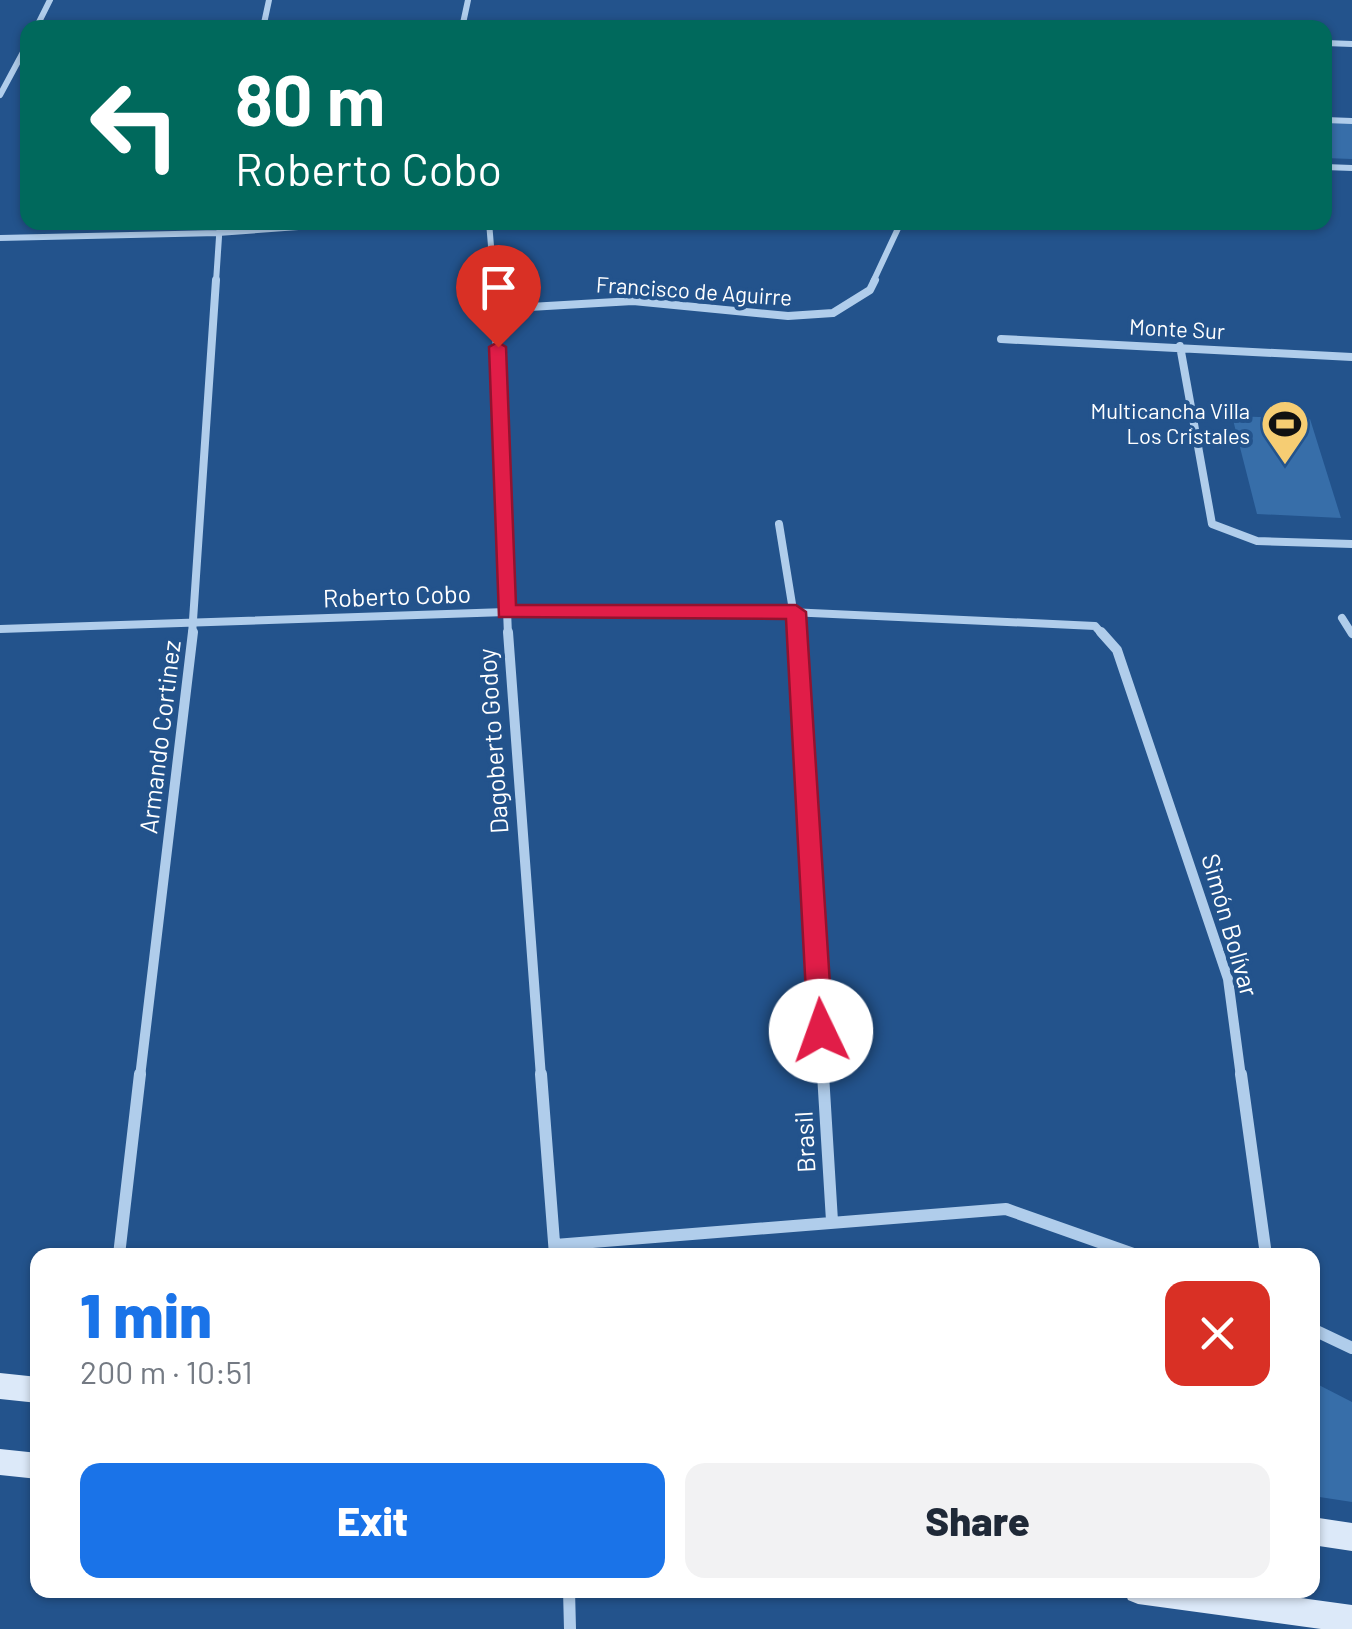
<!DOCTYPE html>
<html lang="en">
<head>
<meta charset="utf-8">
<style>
  :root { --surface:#fff; --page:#f2f2f3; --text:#1f2937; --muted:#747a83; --accent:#1a73e8 }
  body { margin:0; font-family:Barlow,sans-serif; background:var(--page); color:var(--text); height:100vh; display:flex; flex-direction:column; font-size:38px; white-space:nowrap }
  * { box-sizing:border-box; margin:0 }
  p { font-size:32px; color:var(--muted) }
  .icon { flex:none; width:55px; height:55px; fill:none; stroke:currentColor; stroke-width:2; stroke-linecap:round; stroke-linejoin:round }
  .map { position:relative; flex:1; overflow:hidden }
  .panel { position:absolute; left:30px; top:1248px; width:1290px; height:350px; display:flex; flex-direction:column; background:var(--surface); border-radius:20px; box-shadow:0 2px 8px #0004 }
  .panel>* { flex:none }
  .guide { position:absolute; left:20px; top:20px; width:1312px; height:210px; border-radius:20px; box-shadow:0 2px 8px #0004; background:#00695c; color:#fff; overflow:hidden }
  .pin { position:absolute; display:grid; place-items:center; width:85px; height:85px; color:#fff; margin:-102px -42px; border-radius:50% 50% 50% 0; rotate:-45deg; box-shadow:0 0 10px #0007 }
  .pin .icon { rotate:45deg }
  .me { position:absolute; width:110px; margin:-55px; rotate:357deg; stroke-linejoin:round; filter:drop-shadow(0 0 8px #0008) }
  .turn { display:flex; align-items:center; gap:35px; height:210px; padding:0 50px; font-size:45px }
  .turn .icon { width:130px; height:130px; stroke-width:2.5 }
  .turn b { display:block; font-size:70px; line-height:85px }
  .round { display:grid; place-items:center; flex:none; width:105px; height:105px; border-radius:20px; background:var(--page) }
  .head { display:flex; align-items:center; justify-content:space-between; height:170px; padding:0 50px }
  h1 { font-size:60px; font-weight:800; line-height:75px; color:var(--accent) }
  .action { display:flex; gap:20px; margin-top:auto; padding:20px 50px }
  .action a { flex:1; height:115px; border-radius:20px; background:var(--accent); color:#fff; font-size:40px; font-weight:800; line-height:115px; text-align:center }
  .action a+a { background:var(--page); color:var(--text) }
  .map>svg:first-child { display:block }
  .green { fill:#376ea9 }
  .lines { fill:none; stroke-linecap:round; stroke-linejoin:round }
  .minor-far3 { stroke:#b0cdeb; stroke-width:6 }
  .minor-far2 { stroke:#b0cdeb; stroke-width:8 }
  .minor-far1 { stroke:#b0cdeb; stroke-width:10 }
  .minor { stroke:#b0cdeb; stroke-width:12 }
  .secondary { fill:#dce9f9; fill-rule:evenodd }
  .route { fill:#e11d48; stroke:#92132f; stroke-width:2.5 }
  .labels { text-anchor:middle; stroke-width:8; stroke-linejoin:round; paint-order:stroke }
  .far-street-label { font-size:22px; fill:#fff; stroke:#23538c }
  .far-poi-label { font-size:22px; fill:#fff; stroke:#23538c; text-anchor:end }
  .street-label { font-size:25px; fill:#fff; stroke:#23538c }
</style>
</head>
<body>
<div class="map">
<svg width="1352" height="1629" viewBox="0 0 1352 1629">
  <rect width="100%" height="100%" fill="#23538c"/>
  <path class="green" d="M 1325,122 L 1352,123 L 1352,159 L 1325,158 Z
    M 1232,416 L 1310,419 L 1341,518 L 1257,514 Z
    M 1313,1382 L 1352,1402 L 1352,1502 L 1313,1496 Z"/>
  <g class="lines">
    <path class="minor-far3" d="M 36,28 L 50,0
      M 263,28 L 269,0
      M 462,28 L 468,0
      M 1325,43 L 1352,44
      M 0,95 L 28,43
      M 1325,120 L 1352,121
      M 1325,167 L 1352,168
      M 489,222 L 494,282
      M 0,238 L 218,233 L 367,222
      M 216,282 L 220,222
      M 873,282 L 901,222"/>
    <path class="minor-far2" d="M 494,280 L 508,635
      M 496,309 L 633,301 L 788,316 L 833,313 L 870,290 L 875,280
      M 1001,339 L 1352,357
      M 1180,346 L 1212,524 L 1257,541 L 1352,544
      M 779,524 L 797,635
      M 1342,618 L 1352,634
      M 0,629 L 506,612 L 747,610 L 1095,626 L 1103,635
      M 192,635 L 216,280"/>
    <path class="minor-far1" d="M 508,632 L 541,1077
      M 797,632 L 823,1077
      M 1101,632 L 1117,650 L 1228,979 L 1241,1077
      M 140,1077 L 193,632"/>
    <path class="minor" d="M 541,1074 L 555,1255
      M 823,1074 L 832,1221
      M 1241,1074 L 1266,1255
      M 555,1245 L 1006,1209 L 1136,1255
      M 119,1255 L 140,1074
      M 1312,1329 L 1352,1348
      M 569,1590 L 570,1629"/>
    <path class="secondary" d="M 0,1373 L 38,1377 L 38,1403 L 0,1399 Z
      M 0,1449 L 38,1453 L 38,1479 L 0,1475 Z
      M 1312,1517 L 1352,1523 L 1352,1551 L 1312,1545 Z
      M 1124,1590 L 1242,1590 L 1352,1605 L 1352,1629 L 1321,1629 L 1138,1604 L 1128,1600 Z"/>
  </g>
  <path class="route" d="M 498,342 L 506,347 L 516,605 L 796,605 L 806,612 L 833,1031 L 830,1039 L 821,1042 L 812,1039 L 808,1031 L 786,619 L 499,617 L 489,347 Z"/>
  <defs>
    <g id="stadium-pin" transform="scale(2.5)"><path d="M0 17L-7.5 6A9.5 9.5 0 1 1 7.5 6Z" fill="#f6cd73" stroke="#23538c"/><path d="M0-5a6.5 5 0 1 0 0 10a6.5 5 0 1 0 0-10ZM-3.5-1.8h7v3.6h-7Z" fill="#111"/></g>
  </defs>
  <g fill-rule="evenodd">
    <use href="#stadium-pin" x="1285" y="424"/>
  </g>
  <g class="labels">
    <g class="far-street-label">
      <text transform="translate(694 291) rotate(4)" y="8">Francisco de Aguirre</text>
      <text transform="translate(1177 329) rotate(3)" y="8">Monte Sur</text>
    </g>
    <g class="far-poi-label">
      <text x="1250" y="419">Multicancha Villa<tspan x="1250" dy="25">Los Cristales</tspan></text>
    </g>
    <g class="street-label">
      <text transform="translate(397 596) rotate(-2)" y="9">Roberto Cobo</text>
      <text transform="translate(160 737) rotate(-83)" y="9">Armando Cortinez</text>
      <text transform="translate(493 741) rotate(-94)" y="9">Dagoberto Godoy</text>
      <text transform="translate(1230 925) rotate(74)" y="9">Simón Bolívar</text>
      <text transform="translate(805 1142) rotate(-93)" y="9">Brasil</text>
    </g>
  </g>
</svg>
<div class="pin" style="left:498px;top:347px;background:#d93025"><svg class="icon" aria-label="arrive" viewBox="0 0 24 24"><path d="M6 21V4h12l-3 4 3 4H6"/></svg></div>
<svg class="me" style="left:821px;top:1031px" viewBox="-20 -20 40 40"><circle r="19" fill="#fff"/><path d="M0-13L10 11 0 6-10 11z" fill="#e11d48"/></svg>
<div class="guide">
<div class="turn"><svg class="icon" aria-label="left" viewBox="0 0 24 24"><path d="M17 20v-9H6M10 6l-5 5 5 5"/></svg><div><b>80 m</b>Roberto Cobo</div></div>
</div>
<section class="panel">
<div class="head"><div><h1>1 min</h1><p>200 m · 10:51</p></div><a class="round" style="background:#d93025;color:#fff"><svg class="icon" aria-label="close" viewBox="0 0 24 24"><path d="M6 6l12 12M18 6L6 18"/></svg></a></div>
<div class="action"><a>Exit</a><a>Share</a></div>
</section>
</div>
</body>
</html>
